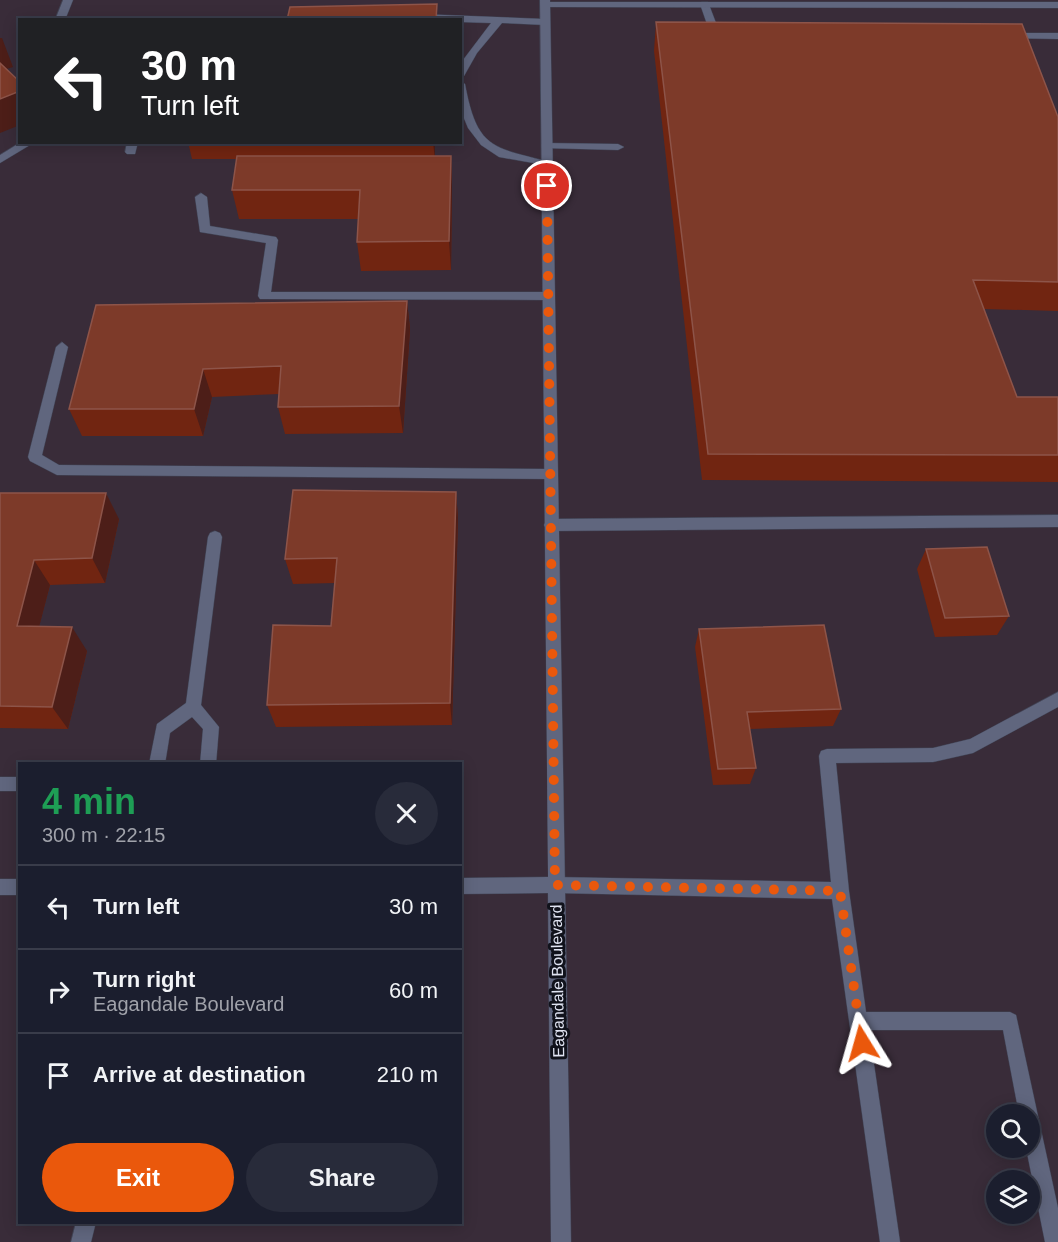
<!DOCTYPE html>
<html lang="en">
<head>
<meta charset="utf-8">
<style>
  :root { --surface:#1b1e2e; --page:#282b3a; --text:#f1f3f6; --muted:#a0a2aa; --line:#393c4a; --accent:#ea580c }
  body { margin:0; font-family:Arial,sans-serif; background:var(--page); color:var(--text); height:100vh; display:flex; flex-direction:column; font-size:22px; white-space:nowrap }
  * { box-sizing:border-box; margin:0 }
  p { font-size:20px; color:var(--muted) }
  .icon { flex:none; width:33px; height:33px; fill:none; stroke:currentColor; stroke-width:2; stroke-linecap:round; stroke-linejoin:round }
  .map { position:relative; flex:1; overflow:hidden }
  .drawer { position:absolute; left:18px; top:762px; width:444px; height:462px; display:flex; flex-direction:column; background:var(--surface); border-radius:0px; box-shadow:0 3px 15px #0003,0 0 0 2px var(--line) }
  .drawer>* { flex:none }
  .guide { position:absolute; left:18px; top:18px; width:444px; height:126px; border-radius:0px; box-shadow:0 3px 15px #0003,0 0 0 2px var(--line); background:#202124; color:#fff; overflow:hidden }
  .controls { position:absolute; left:986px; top:1104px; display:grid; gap:12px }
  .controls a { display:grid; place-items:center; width:54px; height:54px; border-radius:50%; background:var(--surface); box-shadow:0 3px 15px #0003,0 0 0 2px var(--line); font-size:30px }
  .pin { position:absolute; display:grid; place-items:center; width:51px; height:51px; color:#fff; margin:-26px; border:3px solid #fff; border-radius:50%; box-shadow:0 2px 6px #0007 }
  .me { position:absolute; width:66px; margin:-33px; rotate:352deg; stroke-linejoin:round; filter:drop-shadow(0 0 4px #0008) }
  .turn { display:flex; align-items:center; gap:21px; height:126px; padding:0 24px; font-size:27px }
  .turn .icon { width:78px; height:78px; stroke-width:2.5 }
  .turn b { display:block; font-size:42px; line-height:51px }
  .round { display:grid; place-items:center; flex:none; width:63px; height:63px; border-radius:32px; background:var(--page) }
  .overview { display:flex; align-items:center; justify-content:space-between; height:102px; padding:0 24px }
  h1 { font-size:36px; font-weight:700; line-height:45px; color:#1e9e55 }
  .button { display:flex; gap:12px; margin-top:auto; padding:12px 24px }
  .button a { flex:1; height:69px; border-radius:36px; background:var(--accent); color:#fff; font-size:24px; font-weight:700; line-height:69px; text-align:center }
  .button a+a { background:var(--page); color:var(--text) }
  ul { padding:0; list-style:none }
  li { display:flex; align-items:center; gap:18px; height:84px; padding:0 24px; border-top:2px solid var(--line) }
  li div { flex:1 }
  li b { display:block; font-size:22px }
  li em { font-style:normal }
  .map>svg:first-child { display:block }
  .industrial { fill:#392c39; fill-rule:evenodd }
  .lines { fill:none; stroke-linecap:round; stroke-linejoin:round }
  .lane-casing { stroke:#404455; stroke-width:1 }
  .street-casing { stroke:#404455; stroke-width:1 }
  .secondary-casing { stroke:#404455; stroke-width:1 }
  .lane { fill:#60667e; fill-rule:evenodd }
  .street { fill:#60667e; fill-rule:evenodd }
  .secondary { fill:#60667e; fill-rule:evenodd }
  .wall { fill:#712511 }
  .shaded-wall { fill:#4d1e18 }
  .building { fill:#7d3a29; stroke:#8d5449; stroke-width:1.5 }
  .route { stroke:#ea580c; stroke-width:10; stroke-dasharray:0 18 }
  .labels { text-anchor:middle; stroke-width:6; stroke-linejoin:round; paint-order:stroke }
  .street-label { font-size:16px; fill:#e0e4f2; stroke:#10121b }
</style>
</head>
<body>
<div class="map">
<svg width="1058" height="1242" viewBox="0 0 1058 1242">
  <rect width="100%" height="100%" fill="#24283d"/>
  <path class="industrial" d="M 0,0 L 1058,0 L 1058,1242 L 0,1242 ZM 20,20 L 460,20 L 460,142 L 20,142 ZM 20,764 L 460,764 L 460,1222 L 20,1222 ZM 996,1114 L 1029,1114 L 1029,1148 L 996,1148 ZM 996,1180 L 1029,1180 L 1029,1214 L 996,1214 Z"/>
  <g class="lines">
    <g class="lane-casing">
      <path id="lane" d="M 63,0 L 73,0 L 65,20 L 55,20 Z
        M 702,2 L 708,2 L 716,23 L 732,27 L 732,31 L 720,32 L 708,27 L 700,4 Z
        M 419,14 L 545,19 L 550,22 L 545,25 L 502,23 L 477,53 L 464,76 L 460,77 L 460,64 L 491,23 L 460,22 L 460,20 L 415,19 L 415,15 Z
        M 1007,33 L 1058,33 L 1058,39 L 1003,38 L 1002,36 Z
        M 460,81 L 465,84 C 477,149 492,147 550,162 L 550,166 L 499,157 L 481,145 L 468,128 L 461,111 Z
        M 21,142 L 35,142 L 0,163 L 0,155 Z
        M 127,142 L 138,142 L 135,154 L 127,154 L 125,152 Z
        M 546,143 L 618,144 L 624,147 L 618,150 L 542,148 L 542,144 Z
        M 201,193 L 207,197 L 210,226 L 276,237 L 278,240 L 271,292 L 548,292 L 554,296 L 548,300 L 260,299 L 258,296 L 266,243 L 200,232 L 195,197 Z
        M 62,342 L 68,347 L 42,455 L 59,465 L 550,469 L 557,474 L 550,479 L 57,475 L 30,461 L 28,457 L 56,347 Z
        M 1058,515 L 1058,527 L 551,531 L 546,529 L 544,525 L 546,521 L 551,519 Z
        M 215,531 L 220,533 L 222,537 L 201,705 L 219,727 L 216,764 L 200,764 L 203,729 L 192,717 L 170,733 L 165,764 L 149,764 L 157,724 L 186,703 L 208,537 L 210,533 Z
        M 1058,692 L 1058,707 L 973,753 L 933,762 L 836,763 L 849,891 L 866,1012 L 1010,1012 L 1016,1015 L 1058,1208 L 1058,1242 L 1045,1242 L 1026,1148 L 1029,1148 L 1029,1114 L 1019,1114 L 1003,1030 L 869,1030 L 900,1242 L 880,1242 L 832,899 L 555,893 L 549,891 L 546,885 L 549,879 L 555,877 L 831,882 L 819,756 L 821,751 L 827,749 L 933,748 L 970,739 Z
        M 0,777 L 20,777 L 20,791 L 0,791 Z
        M 76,1222 L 96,1222 L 91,1242 L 71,1242 Z"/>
    </g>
    <g class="street-casing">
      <path id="street" d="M 542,2 L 1058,2 L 1058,8 L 545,7 L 542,6 Z"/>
    </g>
    <g class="secondary-casing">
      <path id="secondary" d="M 540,0 L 550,0 L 571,1242 L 551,1242 L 548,893 L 460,894 L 460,878 L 548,877 Z
        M 0,879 L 20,879 L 20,895 L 0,895 Z"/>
    </g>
    <use href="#lane" class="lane"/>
    <use href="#street" class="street"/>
    <use href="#secondary" class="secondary"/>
  </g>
  <path class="wall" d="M 656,22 L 1058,117 L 1058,311 L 984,309 L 1017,397 L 1058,397 L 1058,482 L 702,480 L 654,51 Z
    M 188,142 L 435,142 L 435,156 L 451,156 L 452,184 L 451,270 L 361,271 L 357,242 L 358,219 L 239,219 L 232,190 L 237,159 L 192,159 Z
    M 407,301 L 410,329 L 403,433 L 285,434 L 278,407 L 279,394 L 212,397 L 203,436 L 82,436 L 69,409 Z
    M 456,492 L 458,518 L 452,725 L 276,727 L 267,705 L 331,626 L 335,583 L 293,584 L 285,559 Z
    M 0,493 L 119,519 L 105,583 L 50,585 L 39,626 L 87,651 L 68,729 L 0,728 Z
    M 926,549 L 1009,616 L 997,635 L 935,637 L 917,569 Z
    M 699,629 L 841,709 L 833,726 L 750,729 L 756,768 L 750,784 L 713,785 L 695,647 Z"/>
  <path class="shaded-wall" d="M 0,38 L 2,38 L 13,67 L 0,71 Z
    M 20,91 L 20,125 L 0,133 L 0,99 Z
    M 433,142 L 435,142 L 435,160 Z
    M 451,156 L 452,184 L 451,270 L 449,241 Z
    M 407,301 L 410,329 L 403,433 L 399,406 Z
    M 203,369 L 212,397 L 203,436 L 194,409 Z
    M 456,492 L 458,518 L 452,725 L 450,703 Z
    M 106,493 L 119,519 L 105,583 L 92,558 Z
    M 34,560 L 50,585 L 33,650 L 17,626 Z
    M 72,627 L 87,651 L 68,729 L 52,707 Z"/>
  <path class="building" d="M 437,4 L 436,20 L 287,20 L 290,7 Z
    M 656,22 L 1022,24 L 1058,117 L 1058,282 L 973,280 L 1017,397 L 1058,397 L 1058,455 L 708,454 Z
    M 0,63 L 20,82 L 20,91 L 0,99 Z
    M 237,156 L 451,156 L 449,241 L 357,242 L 360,190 L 232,190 Z
    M 407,301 L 399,406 L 278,407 L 281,366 L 203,369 L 194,409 L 69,409 L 96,305 Z
    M 293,490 L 456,492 L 450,703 L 267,705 L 273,625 L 331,626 L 337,558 L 285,559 Z
    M 0,493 L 106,493 L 92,558 L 34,560 L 17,626 L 72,627 L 52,707 L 0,706 Z
    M 987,547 L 1009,616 L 945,618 L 926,549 Z
    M 824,625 L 841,709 L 747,712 L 756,768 L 718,769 L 699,629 Z"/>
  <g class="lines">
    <path class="route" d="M 547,186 L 555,885 L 840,891 L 862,1043"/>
  </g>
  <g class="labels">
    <g class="street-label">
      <text transform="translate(557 981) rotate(-91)" y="6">Eagandale Boulevard</text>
    </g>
  </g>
</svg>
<div class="controls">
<a><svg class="icon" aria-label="search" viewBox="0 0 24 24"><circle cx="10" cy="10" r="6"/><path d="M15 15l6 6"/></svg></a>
<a><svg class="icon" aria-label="layers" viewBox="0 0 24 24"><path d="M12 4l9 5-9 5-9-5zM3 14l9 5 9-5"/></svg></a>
</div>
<div class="pin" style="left:547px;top:186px;background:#d93025"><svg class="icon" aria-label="arrive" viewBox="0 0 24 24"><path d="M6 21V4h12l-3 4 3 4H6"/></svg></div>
<svg class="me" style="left:862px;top:1043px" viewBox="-20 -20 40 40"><path d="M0-17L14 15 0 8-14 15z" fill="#ea580c" stroke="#fff" stroke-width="4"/></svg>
<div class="guide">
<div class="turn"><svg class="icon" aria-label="left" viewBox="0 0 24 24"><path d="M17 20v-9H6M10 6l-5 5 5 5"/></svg><div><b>30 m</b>Turn left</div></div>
</div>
<section class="drawer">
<div class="overview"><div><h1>4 min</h1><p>300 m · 22:15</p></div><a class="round"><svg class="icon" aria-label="close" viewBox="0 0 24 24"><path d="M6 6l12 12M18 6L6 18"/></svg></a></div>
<ul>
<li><svg class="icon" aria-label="left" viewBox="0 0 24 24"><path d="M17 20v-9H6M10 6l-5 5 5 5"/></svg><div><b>Turn left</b></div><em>30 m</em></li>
<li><svg class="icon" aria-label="right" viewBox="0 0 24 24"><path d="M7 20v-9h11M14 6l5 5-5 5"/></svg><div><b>Turn right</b><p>Eagandale Boulevard</p></div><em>60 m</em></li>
<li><svg class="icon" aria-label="arrive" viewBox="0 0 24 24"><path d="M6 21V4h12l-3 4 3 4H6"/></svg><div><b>Arrive at destination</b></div><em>210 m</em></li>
</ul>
<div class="button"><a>Exit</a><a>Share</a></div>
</section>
</div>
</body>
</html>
